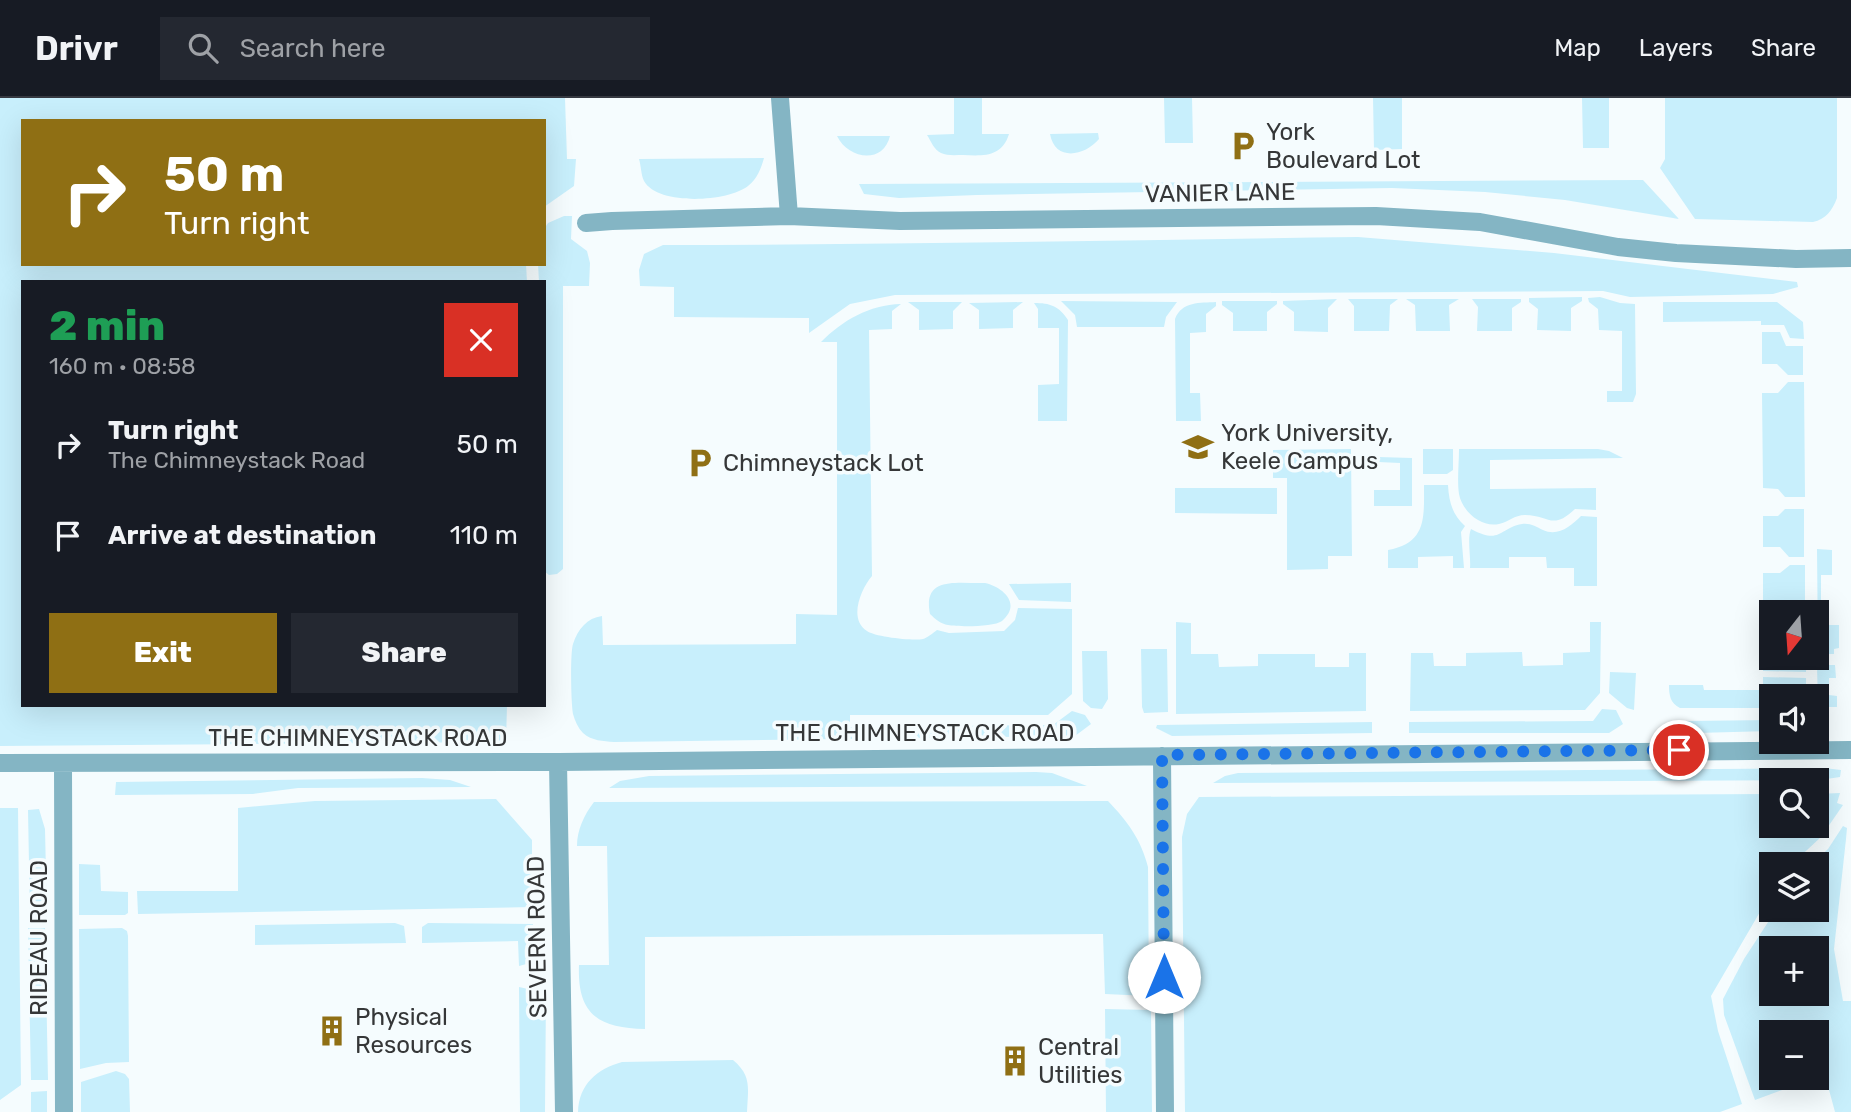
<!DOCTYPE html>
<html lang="en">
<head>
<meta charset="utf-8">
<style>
  :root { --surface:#171b24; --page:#242831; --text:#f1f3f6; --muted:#9ea1a6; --line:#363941; --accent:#8f6f14 }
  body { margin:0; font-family:Rubik,sans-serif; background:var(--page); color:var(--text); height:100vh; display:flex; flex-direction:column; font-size:26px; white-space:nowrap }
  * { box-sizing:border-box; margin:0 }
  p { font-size:23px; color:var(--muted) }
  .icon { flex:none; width:38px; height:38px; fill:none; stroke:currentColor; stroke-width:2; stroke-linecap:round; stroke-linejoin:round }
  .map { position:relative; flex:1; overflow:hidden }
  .side { position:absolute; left:21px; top:182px; width:525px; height:427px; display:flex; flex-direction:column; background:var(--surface); border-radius:0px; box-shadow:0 7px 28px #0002 }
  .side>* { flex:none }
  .top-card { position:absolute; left:21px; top:21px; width:525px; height:147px; border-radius:0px; box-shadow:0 7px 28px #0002; background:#8f6f14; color:#fff; overflow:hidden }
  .needle { width:46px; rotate:197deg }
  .controls { position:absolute; left:1759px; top:502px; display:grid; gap:14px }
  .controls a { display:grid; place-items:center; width:70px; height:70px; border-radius:0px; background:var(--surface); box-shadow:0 7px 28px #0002; font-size:35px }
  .pin { position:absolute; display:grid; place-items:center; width:60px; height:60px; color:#fff; margin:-30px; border:4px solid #fff; border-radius:50%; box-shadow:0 2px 7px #0007 }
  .me { position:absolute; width:77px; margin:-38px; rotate:0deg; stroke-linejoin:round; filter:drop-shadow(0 0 5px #0008) }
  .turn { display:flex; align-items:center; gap:24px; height:147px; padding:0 28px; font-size:32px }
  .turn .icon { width:91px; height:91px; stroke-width:2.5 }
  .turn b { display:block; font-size:49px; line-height:60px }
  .round { display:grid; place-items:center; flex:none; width:74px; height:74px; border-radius:0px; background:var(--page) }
  .summary { display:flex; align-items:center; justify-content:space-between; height:119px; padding:0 28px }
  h1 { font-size:42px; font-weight:800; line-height:52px; color:#1e9e55 }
  .button { display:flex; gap:14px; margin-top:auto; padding:14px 28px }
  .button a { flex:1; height:80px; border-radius:0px; background:var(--accent); color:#fff; font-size:28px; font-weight:800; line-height:80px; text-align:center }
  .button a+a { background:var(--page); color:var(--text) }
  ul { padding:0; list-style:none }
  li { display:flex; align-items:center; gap:21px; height:91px; padding:0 28px }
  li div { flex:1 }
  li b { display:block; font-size:26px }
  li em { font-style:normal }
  header { display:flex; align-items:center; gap:42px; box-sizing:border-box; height:98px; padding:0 35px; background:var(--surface); border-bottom:2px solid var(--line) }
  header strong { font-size:33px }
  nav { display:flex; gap:38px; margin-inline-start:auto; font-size:24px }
  .search { width:490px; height:63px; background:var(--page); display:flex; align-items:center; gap:18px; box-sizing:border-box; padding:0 24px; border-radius:0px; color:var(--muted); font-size:26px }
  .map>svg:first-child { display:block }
  .green { fill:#c8effc; fill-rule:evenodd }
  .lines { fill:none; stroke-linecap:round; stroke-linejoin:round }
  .minor { stroke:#84b5c4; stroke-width:18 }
  .route { stroke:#1a73e8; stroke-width:12; stroke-dasharray:0 21.6 }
  .labels { text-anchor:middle; stroke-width:7; stroke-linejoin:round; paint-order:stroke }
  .poi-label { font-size:24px; fill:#353738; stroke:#f5fcfe; text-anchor:start }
  .street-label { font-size:24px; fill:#353738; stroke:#f5fcfe }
</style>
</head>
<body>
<header>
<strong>Drivr</strong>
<div class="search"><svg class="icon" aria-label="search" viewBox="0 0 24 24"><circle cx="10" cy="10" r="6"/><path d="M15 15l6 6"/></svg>Search here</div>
<nav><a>Map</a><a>Layers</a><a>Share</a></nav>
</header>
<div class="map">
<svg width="1851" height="1014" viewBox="0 0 1851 1014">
  <rect width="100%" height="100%" fill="#f5fcfe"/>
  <path class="green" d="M 0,0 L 565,0 L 567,61 L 576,61 L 574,88 L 544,109 L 544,23 L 23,23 L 23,166 L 526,166 L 527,184 L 23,184 L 23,607 L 507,607 L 506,644 L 0,648 Z
    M 954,0 L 982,0 L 982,36 L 1009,36 C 1002,59 984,58 963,57 C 956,57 947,58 941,55 C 934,52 931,43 927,37 L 954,36 Z
    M 1164,0 L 1192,0 L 1193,45 L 1165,45 Z
    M 1373,0 L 1402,0 L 1402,51 L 1374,52 Z
    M 1582,0 L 1609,0 L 1609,50 L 1583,50 Z
    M 1665,0 L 1837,0 L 1837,100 C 1832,113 1826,121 1813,124 L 1695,121 L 1660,70 L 1665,61 Z
    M 1098,35 L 1099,41 C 1085,58 1055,64 1050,36 Z
    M 837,38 L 890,38 C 883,67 848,61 837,38 Z
    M 764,60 C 761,71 757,81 748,88 C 728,104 658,108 644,83 C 641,77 641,67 639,61 Z
    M 1643,82 L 1679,121 L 1565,102 L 1485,94 L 1392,90 L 977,97 L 899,100 L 864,96 L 859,86 Z
    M 564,118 L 572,118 L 571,141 L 587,153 L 590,165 L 589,188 L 563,188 L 563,471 L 557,476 L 549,477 L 544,473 L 544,184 L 539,184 L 538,166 L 544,166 L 544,131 L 548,125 Z
    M 1358,139 L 1554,155 L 1797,184 L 1798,189 L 1773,196 L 1630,199 L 1603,193 L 895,197 L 850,206 L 809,235 L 809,220 L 674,219 L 674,189 L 640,188 L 639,172 L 644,156 L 663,147 C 895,147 1127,142 1358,139 Z
    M 1582,199 L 1582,203 L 1571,210 L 1571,233 L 1537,232 L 1538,211 L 1529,204 L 1529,200 Z
    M 1600,199 L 1620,205 L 1635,206 L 1636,296 L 1633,304 L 1607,304 L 1607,293 L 1622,293 L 1622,233 L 1599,232 L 1598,211 L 1589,204 L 1588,200 Z
    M 1337,201 L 1328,210 L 1328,234 L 1294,233 L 1294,214 L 1283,206 L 1283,203 Z
    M 1348,201 L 1398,201 L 1390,207 L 1389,233 L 1354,233 L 1354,208 Z
    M 1406,201 L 1459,201 L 1449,207 L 1450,233 L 1416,233 L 1415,207 Z
    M 1472,201 L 1521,201 L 1521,204 L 1512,210 L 1512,233 L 1477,233 L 1478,209 Z
    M 1061,203 L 1177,204 L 1166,219 L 1164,229 L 1077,229 L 1075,217 Z
    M 1222,203 L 1277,203 L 1277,206 L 1267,214 L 1267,233 L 1233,233 L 1233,215 L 1222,207 Z
    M 908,204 L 962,204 L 953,213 L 953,231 L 919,232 L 919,212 Z
    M 1023,204 L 1013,212 L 1013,230 L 979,231 L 979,212 L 969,205 Z
    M 1216,204 L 1216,208 L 1206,216 L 1206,234 L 1190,235 L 1190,295 L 1200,295 L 1201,323 L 1176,323 L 1175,221 C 1182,203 1200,205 1216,204 Z
    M 1663,204 L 1777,204 L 1803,224 L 1804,241 L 1790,240 L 1784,227 L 1761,227 L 1761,223 L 1663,224 Z
    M 1034,205 C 1050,205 1059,208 1068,222 L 1067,323 L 1038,323 L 1038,287 L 1059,286 L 1059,230 L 1038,230 L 1038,211 Z
    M 901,206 L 892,213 L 892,231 L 869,232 L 872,478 C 861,491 848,521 867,533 C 875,539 913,543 923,541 C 927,540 933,535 937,532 L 949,535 L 1004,533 L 1015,522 L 1018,510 L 1072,511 L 1072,596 L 1048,617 L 850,617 L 850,629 L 1053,627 L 1072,613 L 1085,617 L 1091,626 L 1075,638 L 614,644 C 603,643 592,643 583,635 C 578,630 575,623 573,616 C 571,605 570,556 573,546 C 578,531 587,520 602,518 L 603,547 L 796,546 L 796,516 L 837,517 L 837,244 L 821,244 C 843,222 869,207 901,206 Z
    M 1762,234 L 1780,234 L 1786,248 L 1803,248 L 1803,277 L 1788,277 L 1777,266 L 1762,266 Z
    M 1788,284 L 1804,284 L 1805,399 L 1785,399 L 1778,391 L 1763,390 L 1762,295 L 1778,295 Z
    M 1351,351 L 1352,458 L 1328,458 L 1328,471 L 1287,472 L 1287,380 L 1273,380 L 1273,352 Z
    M 1423,351 L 1453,351 L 1453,372 L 1447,376 L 1423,376 Z
    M 1459,351 L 1598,351 L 1609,353 L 1623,360 L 1490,362 L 1490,391 L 1596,390 L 1596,412 L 1575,411 C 1552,433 1549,417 1525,417 C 1514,417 1509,424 1499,426 C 1481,430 1462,413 1459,396 C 1457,382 1459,365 1459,351 Z
    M 1378,359 L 1412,360 L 1412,408 L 1374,408 L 1374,392 L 1400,392 L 1400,365 L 1378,364 Z
    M 1424,387 L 1448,387 C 1449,404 1452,416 1465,428 L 1461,434 L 1464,470 L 1453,470 L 1453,458 L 1418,459 L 1418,470 L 1388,470 L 1388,452 C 1427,445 1424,419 1424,387 Z
    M 1175,390 L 1277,390 L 1277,416 L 1175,415 Z
    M 1785,411 L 1804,411 L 1804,459 L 1789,459 L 1780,449 L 1763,449 L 1763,418 L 1778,418 Z
    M 1581,418 L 1597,419 L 1597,488 L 1574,488 L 1574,470 L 1547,470 L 1546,459 L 1509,459 L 1509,470 L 1470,470 C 1471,459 1467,440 1471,431 C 1501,447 1499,430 1522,426 C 1531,425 1536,429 1543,432 C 1558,439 1571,428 1581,418 Z
    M 1817,451 L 1832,452 L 1832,477 L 1821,477 L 1821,527 L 1839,527 L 1839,550 L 1834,551 L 1834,556 L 1818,556 Z
    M 1790,467 L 1805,467 L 1805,514 L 1784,514 L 1780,510 L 1763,510 L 1763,475 L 1780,475 Z
    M 985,485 C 1003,489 1022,506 1002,523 C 994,529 959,529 948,527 C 941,526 935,521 930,516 C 922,477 959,486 985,485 Z
    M 1071,485 L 1071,504 L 1019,502 L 1009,486 Z
    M 1176,524 L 1191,525 L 1191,556 L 1218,556 L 1219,569 L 1258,568 L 1258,556 L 1315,556 L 1315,569 L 1349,569 L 1349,555 L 1366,555 L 1366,613 L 1176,616 Z
    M 1590,524 L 1601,524 L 1600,595 L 1585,612 L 1410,613 L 1411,555 L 1433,555 L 1434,568 L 1466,568 L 1466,555 L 1522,554 L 1523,568 L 1563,567 L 1563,555 L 1590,554 Z
    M 1763,537 L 1771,537 L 1771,560 L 1806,560 L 1806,574 L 1763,573 Z
    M 1141,551 L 1167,551 L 1168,614 L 1144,615 L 1142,609 Z
    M 1082,553 L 1107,553 L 1108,601 L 1102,611 L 1091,610 L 1083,603 Z
    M 1817,567 L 1835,567 L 1836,580 L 1829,580 L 1829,597 L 1837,598 L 1837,609 L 1818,609 Z
    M 1610,574 L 1636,575 L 1634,612 L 1627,610 L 1609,595 Z
    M 1763,579 L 1806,580 L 1806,598 L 1771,598 L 1771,610 L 1680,610 C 1670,605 1669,597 1669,587 L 1703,587 L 1704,592 L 1763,592 Z
    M 1602,611 L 1616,612 L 1623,626 L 1609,635 L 1409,635 L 1409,624 L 1593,623 Z
    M 1771,622 L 1771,633 L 1696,635 L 1684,625 L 1687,623 Z
    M 1372,624 L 1372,635 L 1172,638 L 1156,630 L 1157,627 Z
    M 1824,670 L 1841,672 L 1840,679 L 1820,682 L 1213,685 L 1225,678 L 1238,675 Z
    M 1036,674 L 1052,675 L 1087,688 L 609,690 L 620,683 L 649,678 Z
    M 422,680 L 450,682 L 471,689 L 298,690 L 253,696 L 115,697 L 116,684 Z
    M 1840,695 L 1837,705 L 1843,707 L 1821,739 L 1792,766 L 1771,766 L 1771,795 L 1711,898 L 1718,933 L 1742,1006 L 1720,1014 L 1185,1014 L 1182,739 L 1187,716 L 1199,699 L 1771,696 L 1771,728 L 1816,728 L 1817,696 Z
    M 496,701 L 532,742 L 532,809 L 138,816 L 137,793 L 238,793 L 238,710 L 315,703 Z
    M 1108,703 C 1127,723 1141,741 1148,769 L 1149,898 L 1105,896 L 1103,836 L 645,839 L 645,931 C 599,930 577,917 579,867 L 609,867 L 607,748 L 577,748 C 577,732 584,717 594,704 Z
    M 0,710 L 18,710 L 21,987 L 0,1002 Z
    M 39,711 L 45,731 L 47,820 L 30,820 L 28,712 Z
    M 1843,728 L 1847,730 L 1846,741 L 1834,851 L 1843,903 L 1851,903 L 1851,1014 L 1835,1014 L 1825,977 L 1817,980 L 1816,934 L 1771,934 L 1771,980 L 1815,980 L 1755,1002 L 1724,917 L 1723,901 L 1744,861 L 1776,812 L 1816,812 L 1816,766 L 1812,766 L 1828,751 ZM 1771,850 L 1816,850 L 1816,896 L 1771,896 Z
    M 79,766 L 100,767 L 101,793 L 128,794 L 128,815 L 125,817 L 79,817 Z
    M 395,825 L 404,828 L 406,845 L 255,847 L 255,827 Z
    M 428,825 L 533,826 L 530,865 L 519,868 L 518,843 L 422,845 L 422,829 Z
    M 28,830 L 45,830 L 48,982 L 31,982 Z
    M 122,830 L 127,833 L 128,838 L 129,964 L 106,965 L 80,971 L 79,831 Z
    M 519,889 L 546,895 L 545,1014 L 520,1014 Z
    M 1105,911 L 1151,912 L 1152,1014 L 1106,1014 Z
    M 733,962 C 752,978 748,990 747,1014 L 578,1014 C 579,986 597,971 622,964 Z
    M 116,973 L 125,976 L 129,981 L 130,1014 L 81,1014 L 81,984 Z
    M 47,993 L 47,1014 L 31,1014 L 31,994 Z"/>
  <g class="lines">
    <path class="minor" d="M 780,0 L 789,118
      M 586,125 L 612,123 L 789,118 L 900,123 L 1376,118 L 1480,124 L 1618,149 L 1676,155 L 1796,161 L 1851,160
      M 1162,658 L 1165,1014
      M 558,664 L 564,1014
      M 0,665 L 558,664 L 1851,652
      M 63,665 L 64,1014"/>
  </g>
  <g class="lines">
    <path class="route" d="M 1164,879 L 1162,657 L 1679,652"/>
  </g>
  <defs>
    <g id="parking-bare" transform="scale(2.415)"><path d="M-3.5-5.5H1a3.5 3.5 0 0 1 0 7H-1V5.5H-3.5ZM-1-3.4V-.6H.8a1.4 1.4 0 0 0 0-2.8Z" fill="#8f6f14" stroke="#f5fcfe" stroke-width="2.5" paint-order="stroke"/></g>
    <g id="university-bare" transform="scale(2.415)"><path d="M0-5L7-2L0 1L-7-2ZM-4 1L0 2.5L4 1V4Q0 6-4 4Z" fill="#8f6f14" stroke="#f5fcfe" stroke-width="2.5" paint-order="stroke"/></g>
    <g id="building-bare" transform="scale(2.415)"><path d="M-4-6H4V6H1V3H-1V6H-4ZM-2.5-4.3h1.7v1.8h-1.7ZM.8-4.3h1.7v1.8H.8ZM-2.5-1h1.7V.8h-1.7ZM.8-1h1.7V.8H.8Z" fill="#8f6f14" stroke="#f5fcfe" stroke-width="2.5" paint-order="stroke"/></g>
  </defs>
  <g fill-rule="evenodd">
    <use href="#parking-bare" x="1243" y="48"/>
    <use href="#university-bare" x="1198" y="349"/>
    <use href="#parking-bare" x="700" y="365"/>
    <use href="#building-bare" x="332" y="933"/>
    <use href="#building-bare" x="1015" y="963"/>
  </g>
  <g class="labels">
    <g class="poi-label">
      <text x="1266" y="42">York<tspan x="1266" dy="28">Boulevard Lot</tspan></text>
      <text x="1221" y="343">York University,<tspan x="1221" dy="28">Keele Campus</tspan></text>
      <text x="723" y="373">Chimneystack Lot</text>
      <text x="355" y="927">Physical<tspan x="355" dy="28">Resources</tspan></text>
      <text x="1038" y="957">Central<tspan x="1038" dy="28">Utilities</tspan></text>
    </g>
    <g class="street-label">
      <text transform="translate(1220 95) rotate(-1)" y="8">VANIER LANE</text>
      <text x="925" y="643">THE CHIMNEYSTACK ROAD</text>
      <text x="358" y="648">THE CHIMNEYSTACK ROAD</text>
      <text transform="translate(537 839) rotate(-91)" y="8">SEVERN ROAD</text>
      <text transform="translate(39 840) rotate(-90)" y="8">RIDEAU ROAD</text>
    </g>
  </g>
</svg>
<div class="controls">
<a><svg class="needle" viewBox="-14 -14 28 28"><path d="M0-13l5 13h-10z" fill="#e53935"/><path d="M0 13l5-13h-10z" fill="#9ea1a6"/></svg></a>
<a><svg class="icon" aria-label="sound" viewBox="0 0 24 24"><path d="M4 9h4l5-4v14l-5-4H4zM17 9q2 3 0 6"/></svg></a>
<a><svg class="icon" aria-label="search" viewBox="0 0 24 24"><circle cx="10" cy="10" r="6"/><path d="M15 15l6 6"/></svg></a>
<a><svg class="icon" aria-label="layers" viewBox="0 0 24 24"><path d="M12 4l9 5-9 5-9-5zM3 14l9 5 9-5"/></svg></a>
<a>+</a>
<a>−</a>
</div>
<div class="pin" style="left:1679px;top:652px;background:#d93025"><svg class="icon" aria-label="arrive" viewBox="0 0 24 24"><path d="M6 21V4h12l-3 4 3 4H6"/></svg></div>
<svg class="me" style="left:1164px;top:879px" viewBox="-20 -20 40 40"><circle r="19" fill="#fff"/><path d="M0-13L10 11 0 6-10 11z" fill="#1a73e8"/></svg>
<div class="top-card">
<div class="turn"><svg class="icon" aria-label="right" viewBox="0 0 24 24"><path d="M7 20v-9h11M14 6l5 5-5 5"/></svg><div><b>50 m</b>Turn right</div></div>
</div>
<section class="side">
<div class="summary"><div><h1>2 min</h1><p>160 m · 08:58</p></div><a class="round" style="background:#d93025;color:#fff"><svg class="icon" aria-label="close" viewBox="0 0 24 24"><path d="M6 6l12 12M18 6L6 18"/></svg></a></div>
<ul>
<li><svg class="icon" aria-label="right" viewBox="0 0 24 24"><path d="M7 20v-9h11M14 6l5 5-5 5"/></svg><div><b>Turn right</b><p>The Chimneystack Road</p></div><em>50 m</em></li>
<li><svg class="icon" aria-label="arrive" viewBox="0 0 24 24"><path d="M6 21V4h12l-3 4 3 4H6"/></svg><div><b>Arrive at destination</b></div><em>110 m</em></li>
</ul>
<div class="button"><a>Exit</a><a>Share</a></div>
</section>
</div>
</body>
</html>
